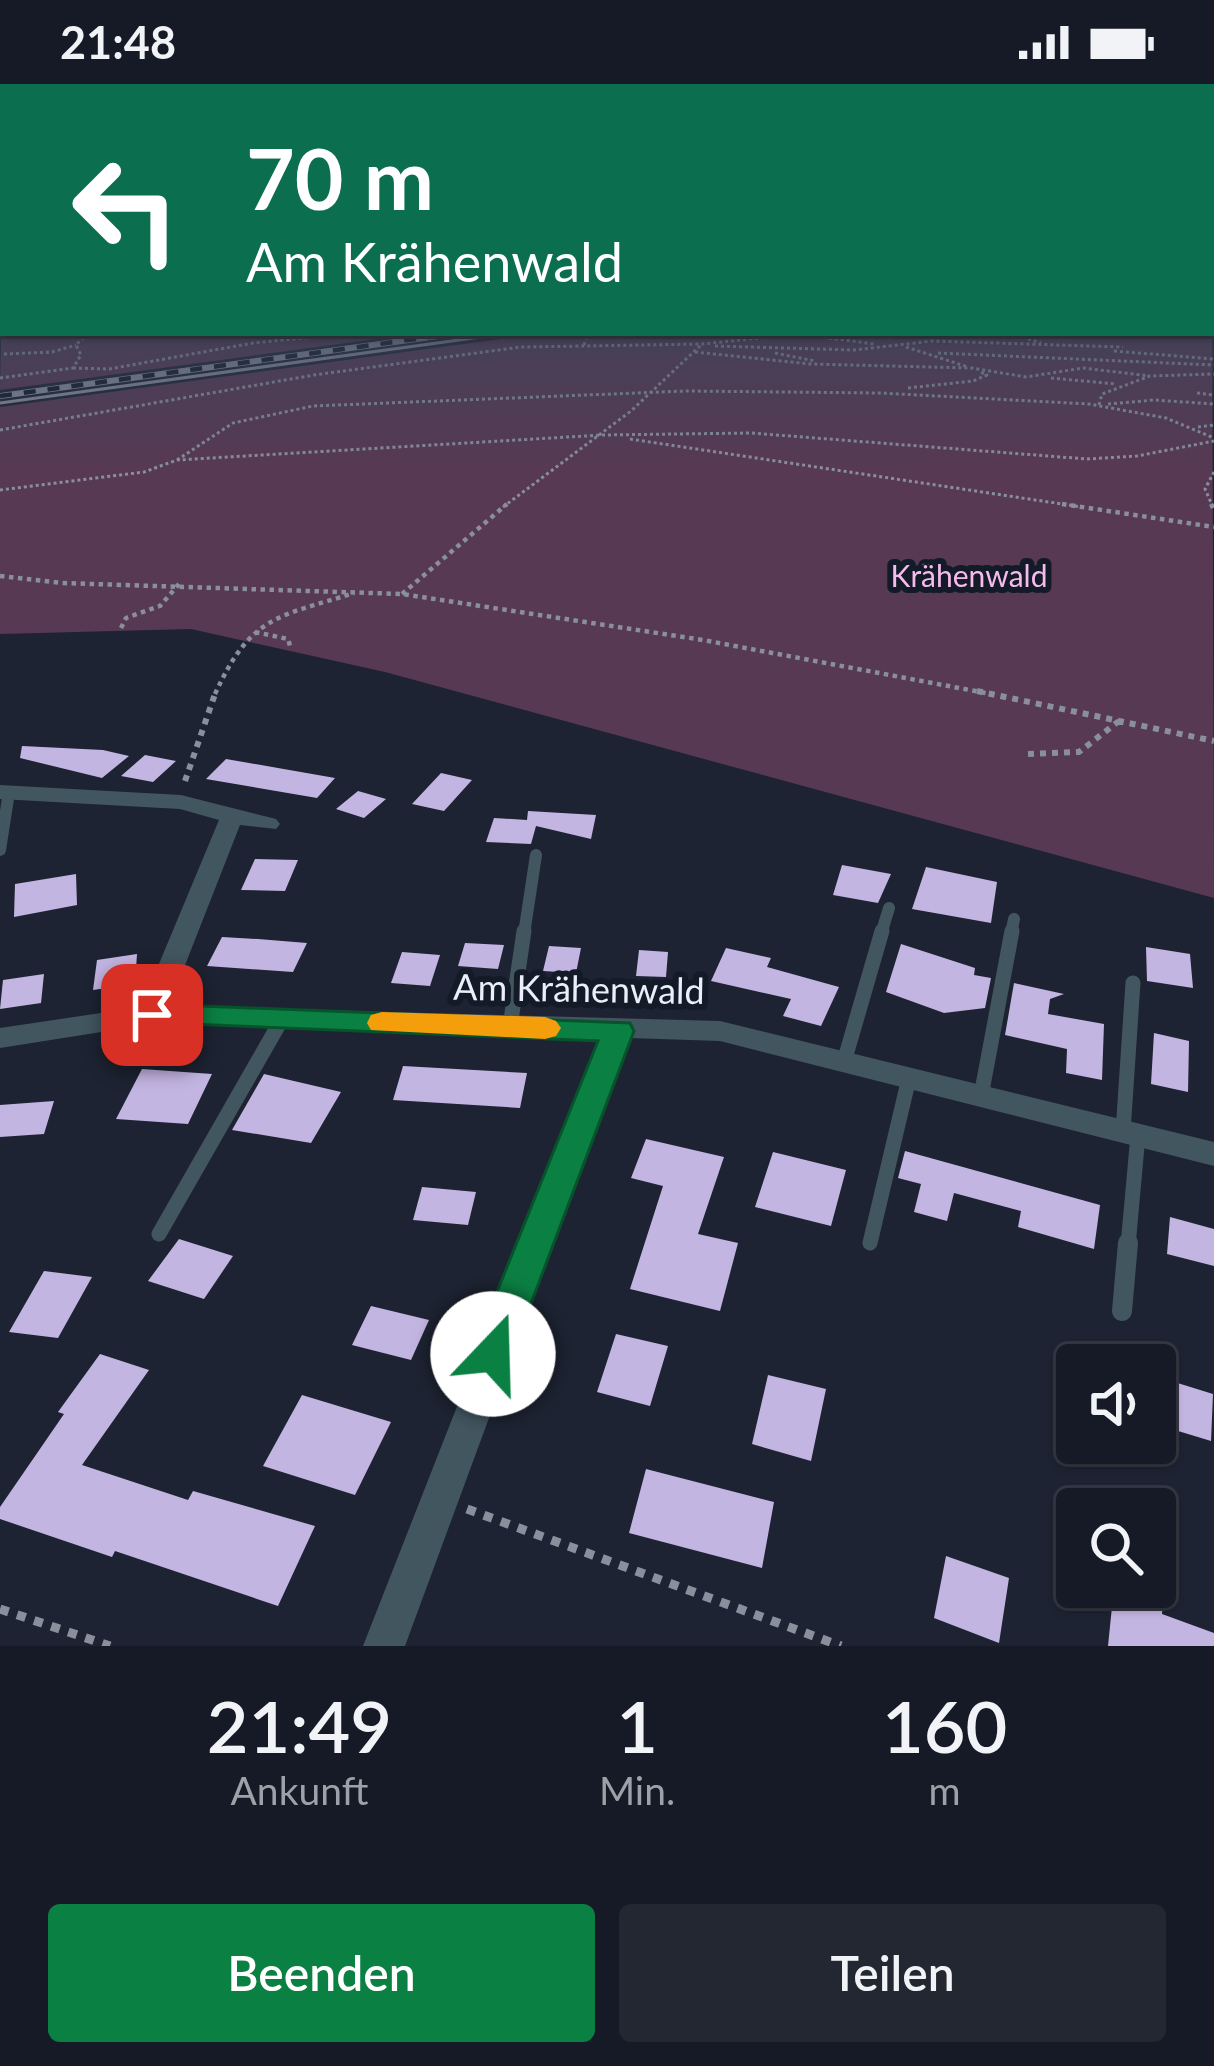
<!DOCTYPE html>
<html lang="de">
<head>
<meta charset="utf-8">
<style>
  :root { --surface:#161a26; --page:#232732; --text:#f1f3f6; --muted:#9ea1a7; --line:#353843; --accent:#0b8043 }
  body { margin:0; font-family:Lato,sans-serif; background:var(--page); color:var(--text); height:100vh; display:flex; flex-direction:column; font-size:45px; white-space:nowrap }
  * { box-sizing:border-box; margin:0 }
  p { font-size:39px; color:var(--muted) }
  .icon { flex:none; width:66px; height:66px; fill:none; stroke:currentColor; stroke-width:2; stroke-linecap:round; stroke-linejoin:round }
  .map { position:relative; height:1562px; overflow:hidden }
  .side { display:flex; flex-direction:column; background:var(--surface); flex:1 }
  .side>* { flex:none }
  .hud { position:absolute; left:0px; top:0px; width:1215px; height:252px; box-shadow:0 3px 9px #0004,0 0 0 3px var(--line); background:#0b6e4f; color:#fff; overflow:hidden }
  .controls { position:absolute; left:1056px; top:1260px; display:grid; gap:24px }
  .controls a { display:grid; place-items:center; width:120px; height:120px; border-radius:12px; background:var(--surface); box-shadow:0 3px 9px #0004,0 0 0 3px var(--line); font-size:60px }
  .pin { position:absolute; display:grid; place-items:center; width:102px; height:102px; color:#fff; margin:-51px; border-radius:24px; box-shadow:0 6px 18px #0006 }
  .me { position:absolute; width:132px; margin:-66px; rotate:21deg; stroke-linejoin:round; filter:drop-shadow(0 0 9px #0008) }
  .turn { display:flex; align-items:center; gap:42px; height:252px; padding:0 48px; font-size:54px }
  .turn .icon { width:156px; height:156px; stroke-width:2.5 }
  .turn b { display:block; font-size:84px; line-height:102px }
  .eta { display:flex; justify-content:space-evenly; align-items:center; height:204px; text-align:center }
  .eta b { font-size:72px; font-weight:600; line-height:84px }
  .action { display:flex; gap:24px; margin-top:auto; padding:24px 48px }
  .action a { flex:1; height:138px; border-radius:12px; background:var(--accent); color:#fff; font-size:48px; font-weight:600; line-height:138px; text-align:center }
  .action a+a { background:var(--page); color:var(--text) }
  .status { display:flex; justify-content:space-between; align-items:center; height:84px; padding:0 60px; background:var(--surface); direction:ltr }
  .status svg { height:33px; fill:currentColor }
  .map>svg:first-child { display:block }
  .green { fill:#573953 }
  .building { fill:#c3b5e2 }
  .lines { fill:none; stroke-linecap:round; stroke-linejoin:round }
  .path-far3 { stroke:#898f9b; stroke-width:3; stroke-dasharray:3 3; stroke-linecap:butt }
  .path-far2 { stroke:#898f9b; stroke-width:4.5; stroke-dasharray:4.5 4.5; stroke-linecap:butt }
  .path-far1 { stroke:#898f9b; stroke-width:6; stroke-dasharray:6 6; stroke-linecap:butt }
  .path { stroke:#898f9b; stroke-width:9; stroke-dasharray:9 9; stroke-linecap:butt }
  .service-far2 { stroke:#425660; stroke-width:12 }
  .service-far1 { stroke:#425660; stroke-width:15 }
  .service { stroke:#425660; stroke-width:20 }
  .minor { fill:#425660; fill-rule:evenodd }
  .tram { stroke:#878c99; stroke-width:3 }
  .rail-casing { stroke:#878c99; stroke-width:6 }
  .rail { stroke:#131a28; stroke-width:4.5; stroke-dasharray:12; stroke-linecap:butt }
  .route { fill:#0b8043; stroke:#07532c; stroke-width:3 }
  .slow { fill:#f59e0b }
  .labels { text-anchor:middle; stroke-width:12; stroke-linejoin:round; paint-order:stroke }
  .far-park-label { font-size:30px; fill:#f7baed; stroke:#131a28 }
  .street-label { font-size:36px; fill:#eaeff9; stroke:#131a28 }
</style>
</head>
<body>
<div class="status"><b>21:48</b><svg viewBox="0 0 49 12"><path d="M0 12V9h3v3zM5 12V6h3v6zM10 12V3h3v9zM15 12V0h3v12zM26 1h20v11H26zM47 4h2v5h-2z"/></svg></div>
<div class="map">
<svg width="1214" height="1562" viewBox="0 0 1214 1562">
  <rect width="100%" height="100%" fill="#1d2332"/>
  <path class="green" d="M 3,167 L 3,249 L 420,249 L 0,306 Z
    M 1212,200 L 1214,814 L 385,588 L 191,545 L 0,550 L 0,323 L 544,249 L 1212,249 Z"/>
  <path class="building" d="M 22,662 L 103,666 L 129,672 L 102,694 L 20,674 Z
    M 145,671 L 176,677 L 153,698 L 121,692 Z
    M 226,675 L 278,684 L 335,694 L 317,714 L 206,695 Z
    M 441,689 L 472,696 L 444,727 L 412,720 Z
    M 358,707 L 386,715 L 364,734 L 336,725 Z
    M 528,727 L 596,731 L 591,755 L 536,742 L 531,760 L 486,758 L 494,734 L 527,736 Z
    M 255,775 L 298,776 L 285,807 L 241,806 Z
    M 842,781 L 891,790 L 878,819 L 833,811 Z
    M 926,783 L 997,798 L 991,839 L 912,825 Z
    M 76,790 L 77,821 L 14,833 L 15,800 Z
    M 222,853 L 258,855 L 307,859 L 293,888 L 207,882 Z
    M 465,859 L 504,861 L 498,885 L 458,882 Z
    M 901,860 L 975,884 L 974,891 L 991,894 L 985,924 L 944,929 L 886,908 Z
    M 549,862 L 581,864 L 576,889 L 543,887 Z
    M 1146,863 L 1190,870 L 1193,904 L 1147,897 Z
    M 726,864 L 771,874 L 767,883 L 839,903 L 821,942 L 783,932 L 791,915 L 711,897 Z
    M 639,866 L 668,868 L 666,893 L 636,892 Z
    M 402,868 L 440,871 L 430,902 L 391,899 Z
    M 137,870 L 135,900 L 93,906 L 97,876 Z
    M 44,890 L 41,919 L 0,925 L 3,896 Z
    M 1014,899 L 1064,910 L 1050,915 L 1048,930 L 1104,940 L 1102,996 L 1066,989 L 1067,965 L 1005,951 Z
    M 1154,949 L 1189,957 L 1188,1008 L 1151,1000 Z
    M 403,982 L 527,989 L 520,1024 L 393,1016 Z
    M 142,985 L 212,990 L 188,1040 L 116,1035 Z
    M 264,990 L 341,1008 L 311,1059 L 232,1046 Z
    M 54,1017 L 44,1050 L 0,1053 L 0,1021 Z
    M 646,1055 L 724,1073 L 698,1150 L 738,1159 L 720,1227 L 630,1205 L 663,1102 L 631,1094 Z
    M 905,1067 L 1100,1121 L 1094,1165 L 1018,1143 L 1021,1127 L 954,1109 L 947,1137 L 914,1128 L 921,1100 L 898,1094 Z
    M 773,1068 L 846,1086 L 831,1142 L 755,1123 Z
    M 422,1103 L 476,1108 L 468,1141 L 413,1136 Z
    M 1170,1133 L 1214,1145 L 1214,1182 L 1167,1170 Z
    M 179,1155 L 233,1172 L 204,1215 L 148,1197 Z
    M 44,1187 L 92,1193 L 58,1254 L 9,1248 Z
    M 371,1222 L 429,1236 L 411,1276 L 352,1261 Z
    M 616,1250 L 668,1262 L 650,1322 L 597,1308 Z
    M 100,1270 L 149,1286 L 82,1381 L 188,1416 L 193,1407 L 315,1442 L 278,1522 L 115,1467 L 112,1473 L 0,1435 L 0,1423 L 64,1330 L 58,1328 Z
    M 768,1291 L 826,1305 L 811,1377 L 752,1360 Z
    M 1155,1292 L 1213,1310 L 1211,1357 L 1155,1340 Z
    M 302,1311 L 391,1338 L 355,1411 L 263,1382 Z
    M 646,1385 L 774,1418 L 762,1484 L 629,1449 Z
    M 946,1472 L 1009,1494 L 999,1559 L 934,1534 Z
    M 1114,1503 L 1164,1503 L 1162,1530 L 1214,1549 L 1214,1562 L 1108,1562 Z"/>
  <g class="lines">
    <path class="path-far3" d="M 1011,249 L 1041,259
      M 805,251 L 875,260
      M 584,261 L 588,249
      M 715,262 L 854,266 L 932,257 L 1123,263
      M 906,263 L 968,283
      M 1114,267 L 1214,275
      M 695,268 L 810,280 L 972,284 L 1026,293 L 1083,284 L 1150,292
      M 775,269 L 815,277
      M 938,269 L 1214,281
      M 4,270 L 52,268 L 76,261
      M 73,284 L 109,285 L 253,259 L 356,249
      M 0,294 L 73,284 L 81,271 L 76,261 L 85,252 L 82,249
      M 1051,294 L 1116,300
      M 908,304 L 973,297 L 987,291 L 980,288
      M 1197,309 L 1214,311
      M 1108,320 L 1154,316 L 1214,320
      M 1099,321 L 1102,310 L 1150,292 L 1214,290
      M 1198,343 L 1214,341
      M 0,346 L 314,291 L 521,263 L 702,260 L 808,249
      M 630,355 L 1082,423
      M 177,376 L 233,339 L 313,322 L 686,307 L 880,309 L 1089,320 L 1166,334 L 1214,354
      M 0,406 L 144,388 L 177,376 L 602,351 L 751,349 L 1087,375 L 1137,372 L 1214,357
      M 503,423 L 631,327 L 702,260
      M 1213,423 L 1205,405 L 1214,388"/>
    <path class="path-far2" d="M 1062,420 L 1214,443
      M 1211,420 L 1214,426
      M 0,492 L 62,499 L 402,510 L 703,556 L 991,610
      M 402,510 L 507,420
      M 121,544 L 126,534 L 160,522 L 179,500
      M 255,548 L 288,555 L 290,562
      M 215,610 C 251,531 278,533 354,509"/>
    <path class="path-far1" d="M 977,607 L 1214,657
      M 1028,670 L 1079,668 L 1119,637
      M 185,697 L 216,607"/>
    <path class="path" d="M 467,1425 L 841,1562
      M 0,1525 L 110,1562"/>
    <path class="service-far2" d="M 0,766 L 9,708
      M 524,850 L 536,771
      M 881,850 L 889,824
      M 1011,850 L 1014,835"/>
    <path class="service-far1" d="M 510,943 L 524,847
      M 844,978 L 882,847
      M 981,1012 L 1012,847
      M 1123,1048 L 1133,899
      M 159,1150 L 282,935
      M 870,1159 L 909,994
      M 1128,1162 L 1138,1051"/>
    <path class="service" d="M 1122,1227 L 1128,1159"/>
    <path class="minor" d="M 0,701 L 181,711 L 276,735 L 280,740 L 276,745 L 240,741 L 169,922 L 720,937 L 1214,1058 L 1214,1082 L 720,957 L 629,954 L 405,1562 L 363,1562 L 602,953 L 152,940 L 0,964 L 0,944 L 141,923 L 219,736 L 180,725 L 0,715 Z"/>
    <path class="tram" d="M 0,319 L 510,249"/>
    <g class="rail-casing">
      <path id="rail" d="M 0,312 L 460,249"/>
    </g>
    <use href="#rail" class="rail"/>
  </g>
  <linearGradient id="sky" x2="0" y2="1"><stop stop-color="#10131c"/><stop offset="0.43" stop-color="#3a455a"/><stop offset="1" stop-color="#3a455a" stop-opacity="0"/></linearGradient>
  <rect width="1214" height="384" fill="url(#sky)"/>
  <path class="route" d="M 152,920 L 630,939 L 634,947 L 507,1283 L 493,1288 L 478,1283 L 472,1270 L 598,957 L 141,938 L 136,931 L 141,923 Z"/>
  <path class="slow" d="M 382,928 L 545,933 L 556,937 L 561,944 L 556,952 L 545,955 L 371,946 L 367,939 L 371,931 Z"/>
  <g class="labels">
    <g class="far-park-label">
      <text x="969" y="503">Krähenwald</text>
    </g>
    <g class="street-label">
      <text transform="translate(579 905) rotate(1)" y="13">Am Krähenwald</text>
    </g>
  </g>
</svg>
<div class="controls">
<a><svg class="icon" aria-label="sound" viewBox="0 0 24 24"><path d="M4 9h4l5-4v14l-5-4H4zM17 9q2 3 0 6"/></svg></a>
<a><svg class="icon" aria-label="search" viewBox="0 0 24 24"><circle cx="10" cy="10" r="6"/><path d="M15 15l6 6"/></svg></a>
</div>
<div class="pin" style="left:152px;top:931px;background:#d93025"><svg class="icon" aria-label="arrive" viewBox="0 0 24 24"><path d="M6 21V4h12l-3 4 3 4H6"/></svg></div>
<svg class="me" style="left:493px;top:1270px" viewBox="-20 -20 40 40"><circle r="19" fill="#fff"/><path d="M0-13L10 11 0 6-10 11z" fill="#0b8043"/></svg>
<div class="hud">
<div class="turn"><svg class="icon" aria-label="left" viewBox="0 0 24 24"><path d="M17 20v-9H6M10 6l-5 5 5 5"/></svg><div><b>70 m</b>Am Krähenwald</div></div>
</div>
</div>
<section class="side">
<div class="eta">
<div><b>21:49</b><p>Ankunft</p></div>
<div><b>1</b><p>Min.</p></div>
<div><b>160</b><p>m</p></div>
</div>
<div class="action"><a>Beenden</a><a>Teilen</a></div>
</section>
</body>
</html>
